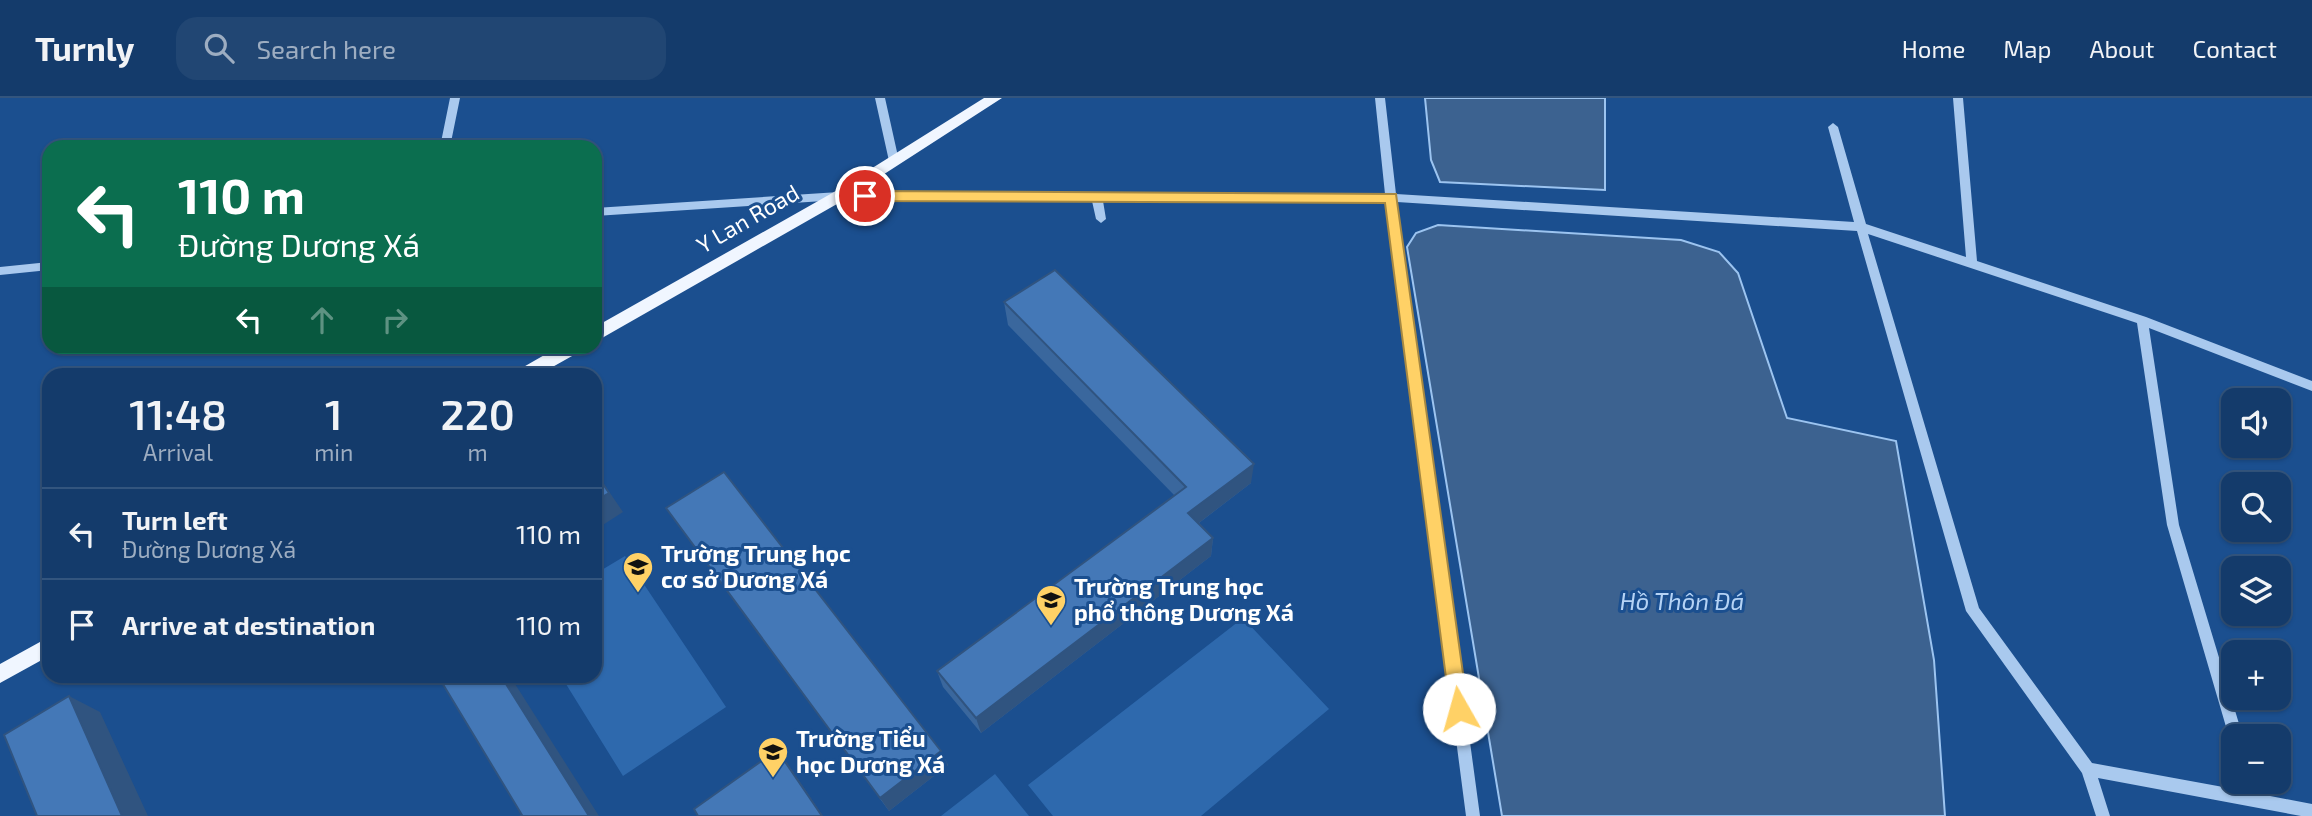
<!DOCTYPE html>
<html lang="en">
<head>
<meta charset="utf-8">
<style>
  :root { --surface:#143b6b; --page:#214673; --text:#f1f3f6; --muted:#9dadc1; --line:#33557e }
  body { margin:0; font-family:"Exo 2",sans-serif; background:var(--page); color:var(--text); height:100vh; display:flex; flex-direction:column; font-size:26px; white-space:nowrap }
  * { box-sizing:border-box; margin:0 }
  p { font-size:23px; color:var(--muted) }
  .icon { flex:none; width:38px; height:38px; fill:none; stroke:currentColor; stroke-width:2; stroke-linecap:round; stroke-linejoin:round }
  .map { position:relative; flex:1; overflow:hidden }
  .side { position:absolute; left:42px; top:270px; width:560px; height:315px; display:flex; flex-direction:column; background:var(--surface); border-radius:21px; box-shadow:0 2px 5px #0004,0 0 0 2px var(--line) }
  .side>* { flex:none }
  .top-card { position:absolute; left:42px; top:42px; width:560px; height:214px; border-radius:21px; box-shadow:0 2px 5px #0004,0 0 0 2px var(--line); background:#0b6e4f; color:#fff; overflow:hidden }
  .buttons { position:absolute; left:2221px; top:290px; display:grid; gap:14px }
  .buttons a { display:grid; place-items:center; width:70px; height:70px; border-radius:14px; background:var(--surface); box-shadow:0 2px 5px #0004,0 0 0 2px var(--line); font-size:35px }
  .pin { position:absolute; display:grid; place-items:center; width:60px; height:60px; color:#fff; margin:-30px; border:4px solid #fff; border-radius:50%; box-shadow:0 2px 7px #0007 }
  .me { position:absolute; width:77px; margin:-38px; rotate:353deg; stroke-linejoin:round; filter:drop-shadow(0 0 5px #0008) }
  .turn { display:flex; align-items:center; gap:24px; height:147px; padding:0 21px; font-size:32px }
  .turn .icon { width:91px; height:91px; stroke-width:2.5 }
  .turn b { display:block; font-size:49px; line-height:60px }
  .lanes { display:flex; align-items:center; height:66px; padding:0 21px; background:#0003; justify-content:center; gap:35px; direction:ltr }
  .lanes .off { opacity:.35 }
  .eta { display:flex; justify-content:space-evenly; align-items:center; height:119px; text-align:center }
  .eta b { font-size:42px; font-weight:600; line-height:49px }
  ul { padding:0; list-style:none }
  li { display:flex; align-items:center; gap:21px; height:91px; padding:0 21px; border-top:2px solid var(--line) }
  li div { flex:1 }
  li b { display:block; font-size:26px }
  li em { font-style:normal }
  header { display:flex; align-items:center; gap:42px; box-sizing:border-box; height:98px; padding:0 35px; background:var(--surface); border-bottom:2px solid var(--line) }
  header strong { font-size:33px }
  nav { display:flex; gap:38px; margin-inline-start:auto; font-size:24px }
  .search { width:490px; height:63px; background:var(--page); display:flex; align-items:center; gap:18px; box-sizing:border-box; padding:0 24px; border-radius:21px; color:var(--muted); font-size:26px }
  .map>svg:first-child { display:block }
  .green { fill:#2e69ad }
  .water { fill:#3c6290; stroke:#9cc4f0; stroke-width:2 }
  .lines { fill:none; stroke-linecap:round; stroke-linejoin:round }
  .minor { fill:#a9c9ee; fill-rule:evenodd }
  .major { fill:#f0f6ff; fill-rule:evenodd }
  .wall { fill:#3a679d }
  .shaded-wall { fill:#305480 }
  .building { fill:#4478b7; stroke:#305480; stroke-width:2 }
  .route { fill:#ffd166; stroke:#a68842; stroke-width:2 }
  .labels { text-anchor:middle; stroke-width:6; stroke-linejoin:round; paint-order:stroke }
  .street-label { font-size:23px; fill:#fff; stroke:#1b4f8f }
  .poi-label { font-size:23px; font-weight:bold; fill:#fff; stroke:#1b4f8f; text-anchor:start }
  .water-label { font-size:24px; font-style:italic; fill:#b5d3f5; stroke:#1b4f8f }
</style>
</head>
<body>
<header>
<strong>Turnly</strong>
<div class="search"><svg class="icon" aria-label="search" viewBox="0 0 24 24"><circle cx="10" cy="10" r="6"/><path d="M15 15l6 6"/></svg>Search here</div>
<nav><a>Home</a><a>Map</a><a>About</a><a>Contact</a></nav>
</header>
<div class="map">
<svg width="2312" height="718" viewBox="0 0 2312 718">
  <rect width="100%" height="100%" fill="#1b4f8f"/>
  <path class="green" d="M 625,458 L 726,609 L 623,678 L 561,578 L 595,578 L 595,476 Z
    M 1243,520 L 1329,611 L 1201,718 L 1053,718 L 1028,687 Z
    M 995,676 L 1029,718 L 941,718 Z"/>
  <path class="water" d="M 1425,0 L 1605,0 L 1605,92 L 1440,84 L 1431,62 Z
    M 1438,127 L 1681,142 L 1719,154 L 1738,175 L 1787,320 L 1896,343 L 1934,562 L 1945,718 L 1502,718 L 1407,149 L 1416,135 Z"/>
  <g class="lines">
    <path class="minor" d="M 450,0 L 460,0 L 450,49 L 440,49 Z
      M 875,0 L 885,0 L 899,63 L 898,66 L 894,67 L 889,63 Z
      M 1375,0 L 1385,0 L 1396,96 L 1854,124 L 1828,29 L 1833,25 L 1838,29 L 1866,126 L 1966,159 L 1953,0 L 1963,0 L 1977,163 L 2146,219 L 2312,283 L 2312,293 L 2149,230 L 2179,427 L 2243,639 L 2233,639 L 2233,645 L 2229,639 L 2167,427 L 2137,225 L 1868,136 L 1979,510 L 2092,665 L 2245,693 L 2242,684 L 2256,684 L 2260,696 L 2312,706 L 2312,718 L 2301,718 L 2098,680 L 2110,718 L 2096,718 L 2082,675 L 1966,513 L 1857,133 L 1397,104 L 1480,718 L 1466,718 L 1386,104 L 1103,103 L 1106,121 L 1101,125 L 1096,121 L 1092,103 L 839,102 L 595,118 L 595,110 L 839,94 L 1385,96 Z
      M 49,164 L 49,172 L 0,177 L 0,169 Z"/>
    <path class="major" d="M 984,0 L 1002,0 L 844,102 L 595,244 L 595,229 L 834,94 Z
      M 560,248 L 583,248 L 581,253 L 540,276 L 518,276 L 520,271 Z
      M 49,539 L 49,558 L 0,585 L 0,566 Z"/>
  </g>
  <path class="wall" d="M 1004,204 L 1251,385 L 1199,425 L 1213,440 L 1211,458 L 981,635 L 943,589 L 937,573 L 1175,398 L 1008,227 Z
    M 666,410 L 941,653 L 948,667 L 889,713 Z"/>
  <path class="shaded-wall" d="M 1254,366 L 1251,385 L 1187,434 L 1188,415 Z
    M 595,373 L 623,414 L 595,432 Z
    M 1213,440 L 1211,458 L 981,635 L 976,620 Z
    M 501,578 L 510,578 L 599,718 L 589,718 Z
    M 69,598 L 100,614 L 148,718 L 122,718 Z
    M 777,652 L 788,666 L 823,718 L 822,718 Z
    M 941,653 L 948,667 L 889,713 L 880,700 Z"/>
  <path class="building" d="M 1055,172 L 1254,366 L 1188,415 L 1213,440 L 976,620 L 937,573 L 1186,389 L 1004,204 Z
    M 595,374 L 609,395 L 595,403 Z
    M 724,374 L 941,653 L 880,700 L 666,410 Z
    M 438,578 L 501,578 L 589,718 L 520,718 L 522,717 Z
    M 69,598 L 122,718 L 37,718 L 4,637 Z
    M 777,652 L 822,718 L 698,718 L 694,711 Z"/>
  <path class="route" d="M 865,93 L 1396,96 L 1468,611 L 1465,617 L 1459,619 L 1453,617 L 1450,611 L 1385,105 L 865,103 L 858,98 Z"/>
  <defs>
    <g id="school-pin" transform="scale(1.575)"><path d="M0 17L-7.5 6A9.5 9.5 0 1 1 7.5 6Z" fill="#ffd166" stroke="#1b4f8f"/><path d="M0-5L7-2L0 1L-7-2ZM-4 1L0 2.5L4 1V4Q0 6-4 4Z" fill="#111"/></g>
  </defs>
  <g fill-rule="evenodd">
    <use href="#school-pin" x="638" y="469"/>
    <use href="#school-pin" x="1051" y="502"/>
    <use href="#school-pin" x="773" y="654"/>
  </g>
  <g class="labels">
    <g class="street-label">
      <text transform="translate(748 121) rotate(-30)" y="8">Y Lan Road</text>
    </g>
    <g class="poi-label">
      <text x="661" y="464">Trường Trung học<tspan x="661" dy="26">cơ sở Dương Xá</tspan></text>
      <text x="1074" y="497">Trường Trung học<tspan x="1074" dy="26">phổ thông Dương Xá</tspan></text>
      <text x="796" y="649">Trường Tiểu<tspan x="796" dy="26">học Dương Xá</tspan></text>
    </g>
    <g class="water-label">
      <text x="1682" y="512">Hồ Thôn Đá</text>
    </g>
  </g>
</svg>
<div class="buttons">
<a><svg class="icon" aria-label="sound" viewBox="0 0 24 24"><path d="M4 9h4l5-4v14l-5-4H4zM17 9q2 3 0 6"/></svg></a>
<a><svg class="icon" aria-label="search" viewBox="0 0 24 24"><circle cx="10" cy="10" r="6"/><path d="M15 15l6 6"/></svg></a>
<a><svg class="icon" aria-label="layers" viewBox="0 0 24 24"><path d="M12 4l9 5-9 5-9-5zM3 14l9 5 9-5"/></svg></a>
<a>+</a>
<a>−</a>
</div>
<div class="pin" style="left:865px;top:98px;background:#d93025"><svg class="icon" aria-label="arrive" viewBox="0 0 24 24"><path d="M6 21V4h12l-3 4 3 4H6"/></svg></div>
<svg class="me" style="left:1459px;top:611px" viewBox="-20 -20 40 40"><circle r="19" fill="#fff"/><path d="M0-13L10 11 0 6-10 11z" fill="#ffd166"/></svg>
<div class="top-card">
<div class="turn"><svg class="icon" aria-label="left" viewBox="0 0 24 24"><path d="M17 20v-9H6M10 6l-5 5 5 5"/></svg><div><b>110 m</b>Đường Dương Xá</div></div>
<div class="lanes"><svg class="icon" aria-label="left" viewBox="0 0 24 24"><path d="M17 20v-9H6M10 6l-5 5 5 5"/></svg><svg class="icon off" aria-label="ahead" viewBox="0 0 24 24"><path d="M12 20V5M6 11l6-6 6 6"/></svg><svg class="icon off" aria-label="right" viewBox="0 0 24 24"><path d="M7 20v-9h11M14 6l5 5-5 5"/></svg></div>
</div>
<section class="side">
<div class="eta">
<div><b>11:48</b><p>Arrival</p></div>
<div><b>1</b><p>min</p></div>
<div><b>220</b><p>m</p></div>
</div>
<ul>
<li><svg class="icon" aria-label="left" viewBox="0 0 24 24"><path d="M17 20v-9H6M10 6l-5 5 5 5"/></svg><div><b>Turn left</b><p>Đường Dương Xá</p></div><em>110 m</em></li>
<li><svg class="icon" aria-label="arrive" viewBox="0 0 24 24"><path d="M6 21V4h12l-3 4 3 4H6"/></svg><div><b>Arrive at destination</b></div><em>110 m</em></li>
</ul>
</section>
</div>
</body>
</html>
